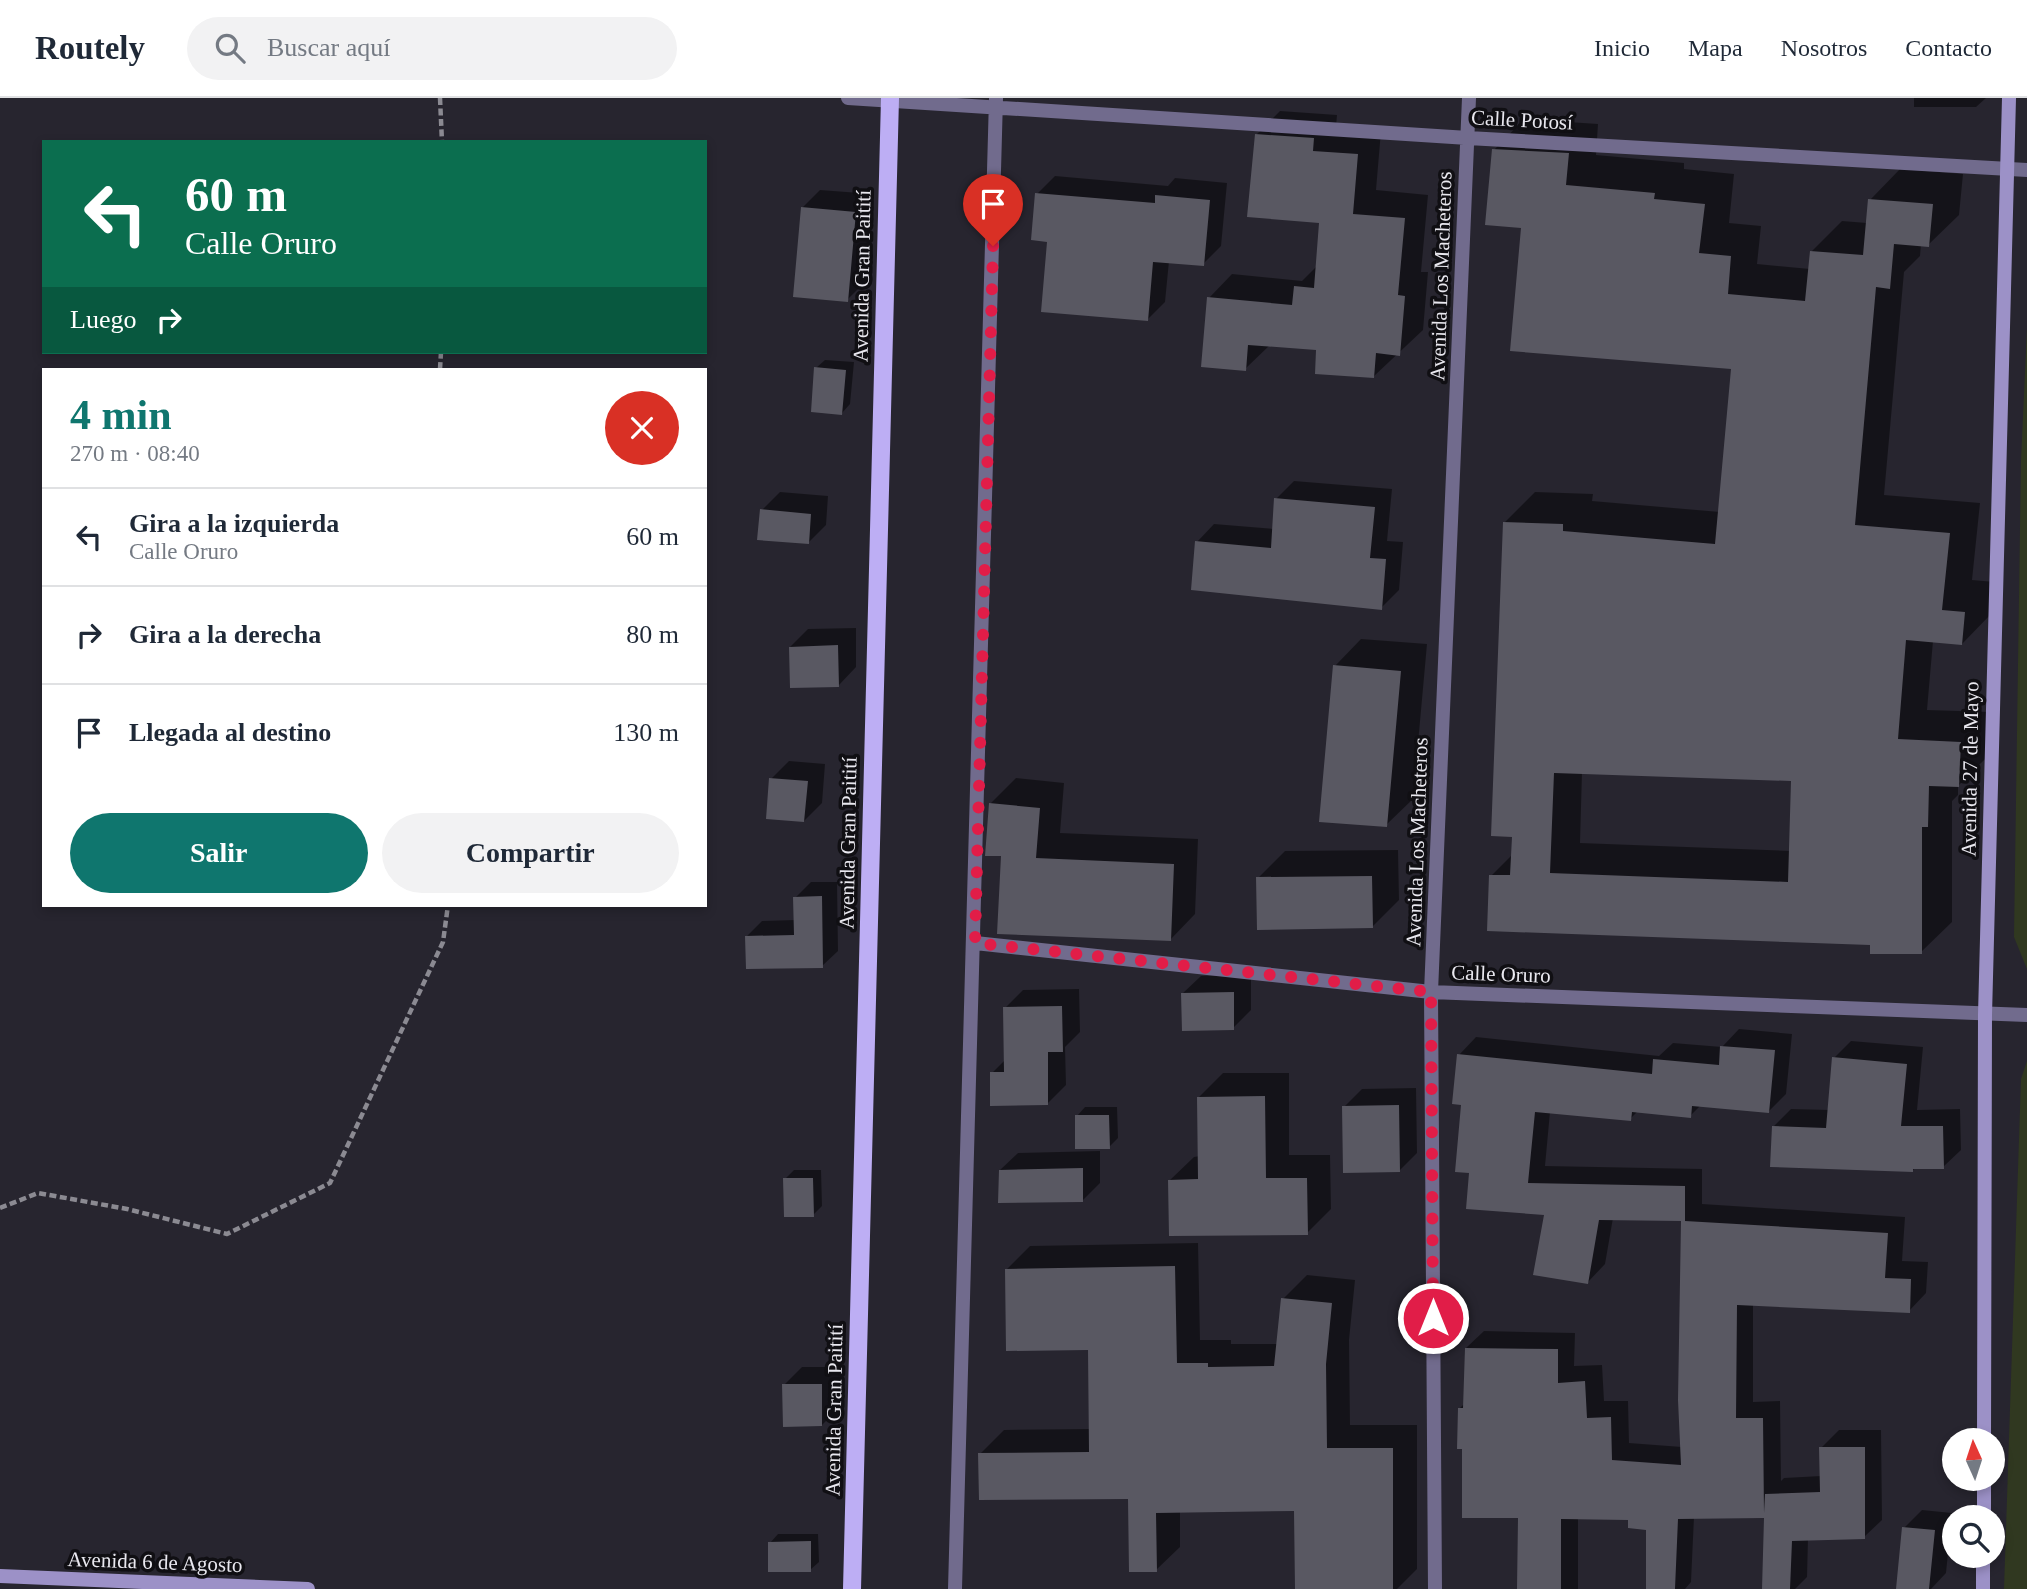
<!DOCTYPE html>
<html lang="es">
<head>
<meta charset="utf-8">
<style>
  :root { --surface:#fff; --page:#f2f2f3; --text:#1f2937; --muted:#747a83; --line:#e0e1e3; --accent:#0f766e }
  body { margin:0; font-family:Georgia,serif; background:var(--page); color:var(--text); height:100vh; display:flex; flex-direction:column; font-size:26px; white-space:nowrap }
  * { box-sizing:border-box; margin:0 }
  p { font-size:23px; color:var(--muted) }
  .icon { flex:none; width:38px; height:38px; fill:none; stroke:currentColor; stroke-width:2; stroke-linecap:round; stroke-linejoin:round }
  .map { position:relative; flex:1; overflow:hidden }
  .side { position:absolute; left:42px; top:270px; width:665px; height:539px; display:flex; flex-direction:column; background:var(--surface); border-radius:0px; box-shadow:0 4px 10px #0003 }
  .side>* { flex:none }
  .hud { position:absolute; left:42px; top:42px; width:665px; height:214px; border-radius:0px; box-shadow:0 4px 10px #0003; background:#0b6e4f; color:#fff; overflow:hidden }
  .needle { width:46px; rotate:357deg }
  .tools { position:absolute; left:1942px; top:1330px; display:grid; gap:14px }
  .tools a { display:grid; place-items:center; width:63px; height:63px; border-radius:50%; background:var(--surface); box-shadow:0 4px 10px #0003; font-size:35px }
  .pin { position:absolute; display:grid; place-items:center; width:60px; height:60px; color:#fff; margin:-72px -30px; border-radius:50% 50% 50% 0; rotate:-45deg; box-shadow:0 0 7px #0007 }
  .pin .icon { rotate:45deg }
  .me { position:absolute; width:77px; margin:-38px; rotate:0deg; stroke-linejoin:round; filter:drop-shadow(0 0 5px #0008) }
  .turn { display:flex; align-items:center; gap:24px; height:147px; padding:0 28px; font-size:32px }
  .turn .icon { width:91px; height:91px; stroke-width:2.5 }
  .turn b { display:block; font-size:49px; line-height:60px }
  .then { display:flex; align-items:center; height:66px; padding:0 28px; background:#0003; gap:14px; font-size:26px }
  .round { display:grid; place-items:center; flex:none; width:74px; height:74px; border-radius:37px; background:var(--page) }
  .head { display:flex; align-items:center; justify-content:space-between; height:119px; padding:0 28px }
  h1 { font-size:42px; font-weight:700; line-height:52px; color:var(--accent) }
  .primary-button { display:flex; gap:14px; margin-top:auto; padding:14px 28px }
  .primary-button a { flex:1; height:80px; border-radius:42px; background:var(--accent); color:#fff; font-size:28px; font-weight:700; line-height:80px; text-align:center }
  .primary-button a+a { background:var(--page); color:var(--text) }
  ul { padding:0; list-style:none }
  li { display:flex; align-items:center; gap:21px; height:98px; padding:0 28px; border-top:2px solid var(--line) }
  li div { flex:1 }
  li b { display:block; font-size:26px }
  li em { font-style:normal }
  header { display:flex; align-items:center; gap:42px; box-sizing:border-box; height:98px; padding:0 35px; background:var(--surface); border-bottom:2px solid var(--line) }
  header strong { font-size:33px }
  nav { display:flex; gap:38px; margin-inline-start:auto; font-size:24px }
  .search { width:490px; height:63px; background:var(--page); display:flex; align-items:center; gap:18px; box-sizing:border-box; padding:0 24px; border-radius:38px; color:var(--muted); font-size:26px }
  .map>svg:first-child { display:block }
  .green { fill:#303820 }
  .shadow { fill:#0007; fill-rule:evenodd }
  .building { fill:#595862; fill-rule:evenodd }
  .lines { fill:none; stroke-linecap:round; stroke-linejoin:round }
  .path { stroke:#8b8a92; stroke-width:4.5; stroke-dasharray:7 3.5; stroke-linecap:butt }
  .street { stroke:#716b8d; stroke-width:14 }
  .secondary { stroke:#9c91c7; stroke-width:14 }
  .primary { stroke:#bdaef4; stroke-width:18 }
  .route { stroke:#e11d48; stroke-width:12; stroke-dasharray:0 21.6 }
  .labels { text-anchor:middle; stroke-width:7; stroke-linejoin:round; paint-order:stroke }
  .street-label { font-size:21px; fill:#e9e8ef; stroke:#100f13 }
</style>
</head>
<body>
<header>
<strong>Routely</strong>
<div class="search"><svg class="icon" aria-label="search" viewBox="0 0 24 24"><circle cx="10" cy="10" r="6"/><path d="M15 15l6 6"/></svg>Buscar aquí</div>
<nav><a>Inicio</a><a>Mapa</a><a>Nosotros</a><a>Contacto</a></nav>
</header>
<div class="map">
<svg width="2027" height="1491" viewBox="0 0 2027 1491">
  <rect width="100%" height="100%" fill="#27252f"/>
  <path class="green" d="M 2027,230 L 2027,871 L 2014,839 L 2021,362 Z
    M 2027,963 L 2027,1491 L 2004,1491 L 2021,981 Z"/>
  <path class="shadow" d="M 1914,0 L 1986,0 L 1976,9 L 1914,9 Z
    M 1280,13 L 1337,17 L 1336,29 L 1381,33 L 1376,92 L 1428,97 L 1421,174 L 1428,174 L 1423,232 L 1373,279 L 1318,251 L 1270,247 L 1245,271 L 1209,200 L 1232,176 L 1302,183 L 1318,167 L 1321,124 L 1256,37 Z
    M 1524,21 L 1598,26 L 1596,57 L 1684,65 L 1684,71 L 1734,76 L 1729,125 L 1761,128 L 1757,166 L 1810,171 L 1811,154 L 1842,123 L 1867,125 L 1870,102 L 1900,71 L 1963,76 L 1959,117 L 1928,147 L 1921,146 L 1920,158 L 1904,174 L 1884,397 L 1980,405 L 1972,482 L 1995,484 L 1992,515 L 1962,546 L 1933,543 L 1927,612 L 1991,614 L 1989,657 L 1958,688 L 1958,697 L 1952,703 L 1952,824 L 1921,854 L 1491,778 L 1513,756 L 1504,425 L 1535,394 L 1593,396 L 1592,403 L 1720,414 L 1732,270 L 1522,129 L 1494,52 ZM 1582,674 L 1793,682 L 1791,753 L 1580,745 Z
    M 1055,78 L 1168,88 L 1175,80 L 1227,85 L 1221,148 L 1203,166 L 1169,163 L 1165,204 L 1147,222 L 1037,96 Z
    M 820,92 L 873,96 L 865,184 L 847,202 L 802,110 Z
    M 825,262 L 854,264 L 850,306 L 842,315 L 816,270 Z
    M 1294,383 L 1392,391 L 1387,443 L 1403,444 L 1399,492 L 1381,510 L 1197,444 L 1214,426 L 1274,431 L 1276,401 Z
    M 780,394 L 828,398 L 826,427 L 808,445 L 762,412 Z
    M 856,530 L 856,569 L 839,587 L 790,549 L 808,531 Z
    M 1361,541 L 1427,546 L 1413,701 L 1386,727 L 1335,568 Z
    M 789,663 L 825,666 L 822,705 L 804,723 L 771,681 Z
    M 1016,680 L 1064,685 L 1060,735 L 1198,741 L 1195,816 L 1170,842 L 1003,756 L 990,706 Z
    M 1398,752 L 1399,802 L 1372,829 L 1258,780 L 1285,753 Z
    M 811,784 L 837,784 L 838,853 L 822,868 L 747,838 L 762,823 L 795,822 L 795,800 Z
    M 1251,877 L 1251,912 L 1233,930 L 1183,895 L 1201,878 Z
    M 1079,891 L 1080,934 L 1065,949 L 1066,987 L 1048,1005 L 992,975 L 1005,962 L 1005,910 L 1023,892 Z
    M 1739,931 L 1792,936 L 1786,996 L 1769,1013 L 1701,1007 L 1690,1018 L 1638,1013 L 1630,1021 L 1550,1014 L 1545,1068 L 1702,1071 L 1702,1106 L 1905,1119 L 1902,1163 L 1928,1164 L 1926,1195 L 1909,1213 L 1753,1206 L 1753,1304 L 1780,1303 L 1781,1383 L 1784,1380 L 1821,1378 L 1821,1350 L 1839,1332 L 1881,1332 L 1882,1422 L 1864,1439 L 1808,1441 L 1807,1479 L 1795,1491 L 1764,1491 L 1766,1418 L 1694,1419 L 1691,1484 L 1685,1491 L 1648,1491 L 1648,1430 L 1630,1420 L 1578,1419 L 1578,1491 L 1519,1491 L 1519,1419 L 1464,1350 L 1460,1310 L 1465,1305 L 1466,1250 L 1484,1233 L 1575,1235 L 1574,1268 L 1602,1267 L 1604,1303 L 1628,1303 L 1629,1345 L 1682,1349 L 1683,1122 L 1613,1120 L 1605,1166 L 1588,1184 L 1546,1115 L 1470,1074 L 1459,957 L 1476,939 L 1659,958 L 1673,945 L 1722,949 Z
    M 1851,943 L 1923,949 L 1917,1012 L 1960,1011 L 1961,1052 L 1943,1069 L 1915,1070 L 1912,1073 L 1774,1028 L 1791,1011 L 1830,1012 L 1834,960 Z
    M 1223,975 L 1289,975 L 1289,1057 L 1330,1057 L 1331,1111 L 1307,1135 L 1170,1082 L 1194,1059 L 1200,1058 L 1199,999 Z
    M 1416,990 L 1417,1055 L 1399,1073 L 1344,1009 L 1362,991 Z
    M 1085,1009 L 1117,1009 L 1118,1040 L 1109,1049 L 1077,1018 Z
    M 1100,1053 L 1100,1085 L 1082,1103 L 1000,1072 L 1018,1055 Z
    M 794,1072 L 821,1072 L 822,1108 L 813,1117 L 785,1081 Z
    M 1198,1145 L 1200,1242 L 1231,1242 L 1231,1246 L 1278,1246 L 1283,1201 L 1307,1177 L 1355,1182 L 1349,1242 L 1350,1327 L 1417,1327 L 1417,1471 L 1397,1491 L 1297,1491 L 1296,1411 L 1180,1412 L 1180,1449 L 1156,1472 L 1130,1399 L 980,1356 L 1004,1332 L 1090,1331 L 1089,1250 L 1007,1171 L 1030,1148 Z
    M 802,1269 L 839,1269 L 840,1309 L 822,1327 L 784,1287 Z
    M 1922,1412 L 1952,1415 L 1946,1475 L 1931,1491 L 1905,1491 L 1904,1430 Z
    M 778,1436 L 818,1436 L 819,1464 L 810,1472 L 770,1445 Z"/>
  <path class="building" d="M 1255,36 L 1314,40 L 1313,53 L 1358,56 L 1353,116 L 1405,120 L 1398,197 L 1405,198 L 1400,258 L 1376,255 L 1374,280 L 1315,276 L 1316,252 L 1248,247 L 1246,273 L 1201,269 L 1207,199 L 1292,207 L 1294,188 L 1314,190 L 1319,125 L 1247,119 Z
    M 1492,51 L 1569,55 L 1566,87 L 1655,95 L 1654,101 L 1705,106 L 1699,155 L 1731,158 L 1728,196 L 1805,203 L 1810,153 L 1863,157 L 1868,101 L 1933,106 L 1929,149 L 1894,146 L 1890,191 L 1876,189 L 1855,427 L 1950,435 L 1942,512 L 1965,514 L 1962,547 L 1906,542 L 1898,641 L 1961,644 L 1959,689 L 1929,688 L 1928,729 L 1922,729 L 1922,856 L 1870,856 L 1870,847 L 1487,833 L 1489,777 L 1510,777 L 1512,739 L 1491,738 L 1503,424 L 1563,426 L 1563,433 L 1715,446 L 1731,271 L 1510,253 L 1521,130 L 1485,127 ZM 1554,675 L 1791,683 L 1788,784 L 1550,775 Z
    M 1035,95 L 1155,105 L 1155,97 L 1210,102 L 1204,168 L 1153,164 L 1148,223 L 1041,214 L 1047,144 L 1031,142 Z
    M 801,109 L 856,114 L 848,204 L 793,199 Z
    M 814,269 L 846,272 L 842,317 L 811,314 Z
    M 1274,400 L 1375,409 L 1370,460 L 1386,461 L 1382,512 L 1191,492 L 1195,443 L 1271,450 Z
    M 760,411 L 811,416 L 809,446 L 757,442 Z
    M 838,547 L 839,589 L 790,590 L 789,549 Z
    M 1333,567 L 1401,573 L 1387,729 L 1319,724 Z
    M 769,680 L 808,683 L 804,724 L 766,721 Z
    M 989,705 L 1040,710 L 1036,760 L 1174,766 L 1171,843 L 997,836 L 1001,758 L 985,758 Z
    M 1372,778 L 1373,830 L 1257,832 L 1256,779 Z
    M 822,798 L 823,870 L 746,871 L 745,838 L 794,837 L 793,799 Z
    M 1234,894 L 1234,932 L 1182,933 L 1181,895 Z
    M 1062,908 L 1063,954 L 1048,954 L 1048,1007 L 990,1008 L 990,974 L 1004,974 L 1003,909 Z
    M 1720,948 L 1775,952 L 1769,1015 L 1692,1008 L 1691,1020 L 1632,1014 L 1631,1023 L 1535,1014 L 1528,1085 L 1685,1088 L 1685,1123 L 1888,1135 L 1885,1180 L 1911,1181 L 1910,1215 L 1737,1207 L 1736,1320 L 1763,1320 L 1764,1415 L 1765,1396 L 1820,1394 L 1819,1349 L 1865,1349 L 1865,1441 L 1792,1443 L 1790,1491 L 1762,1491 L 1764,1420 L 1678,1421 L 1675,1491 L 1646,1491 L 1646,1432 L 1628,1430 L 1628,1422 L 1561,1421 L 1561,1491 L 1517,1491 L 1518,1420 L 1462,1420 L 1462,1351 L 1457,1351 L 1458,1310 L 1463,1310 L 1465,1250 L 1558,1251 L 1558,1285 L 1585,1283 L 1587,1320 L 1611,1319 L 1612,1362 L 1681,1367 L 1678,1302 L 1681,1123 L 1599,1122 L 1588,1186 L 1533,1177 L 1544,1117 L 1466,1111 L 1469,1075 L 1455,1074 L 1461,1007 L 1452,1006 L 1457,956 L 1652,976 L 1653,961 L 1719,967 Z
    M 1832,959 L 1907,966 L 1901,1028 L 1943,1028 L 1944,1071 L 1913,1071 L 1913,1074 L 1770,1069 L 1772,1028 L 1826,1030 Z
    M 1265,998 L 1266,1080 L 1307,1080 L 1308,1137 L 1169,1138 L 1168,1082 L 1198,1081 L 1197,999 Z
    M 1399,1007 L 1400,1074 L 1343,1075 L 1342,1008 Z
    M 1075,1017 L 1109,1017 L 1110,1051 L 1075,1051 Z
    M 1083,1070 L 1083,1104 L 998,1105 L 999,1072 Z
    M 783,1080 L 813,1080 L 814,1119 L 784,1119 Z
    M 1175,1168 L 1177,1265 L 1208,1265 L 1208,1269 L 1274,1268 L 1281,1200 L 1332,1205 L 1326,1266 L 1327,1350 L 1393,1350 L 1393,1491 L 1295,1491 L 1294,1413 L 1156,1415 L 1157,1474 L 1129,1474 L 1128,1401 L 979,1402 L 978,1355 L 1089,1354 L 1088,1252 L 1006,1253 L 1005,1171 Z
    M 782,1286 L 822,1286 L 822,1328 L 783,1329 Z
    M 1902,1429 L 1935,1432 L 1929,1491 L 1896,1491 Z
    M 811,1443 L 811,1474 L 768,1474 L 768,1444 Z"/>
  <g class="lines">
    <path class="path" d="M 440,0 L 442,44
      M 440,271 L 441,254
      M 0,1110 L 38,1095 L 127,1111 L 227,1136 L 330,1085 L 443,844 L 448,807"/>
    <path class="street" d="M 848,0 L 1468,40 L 2027,72
      M 975,845 L 1431,894 L 2027,917
      M 955,1491 L 996,0
      M 1435,1491 L 1431,894 L 1469,0"/>
    <path class="secondary" d="M 1984,1342 L 1985,917 L 2009,0
      M 1984,1419 L 1984,1381
      M 0,1478 L 308,1491
      M 1983,1491 L 1983,1458"/>
    <path class="primary" d="M 852,1491 L 890,0"/>
  </g>
  <g class="lines">
    <path class="route" d="M 993,148 L 975,845 L 1431,894 L 1433,1220"/>
  </g>
  <g class="labels">
    <g class="street-label">
      <text transform="translate(1522 22) rotate(3)" y="7">Calle Potosí</text>
      <text transform="translate(862 178) rotate(-89)" y="7">Avenida Gran Paitití</text>
      <text transform="translate(1441 178) rotate(-88)" y="7">Avenida Los Macheteros</text>
      <text transform="translate(1970 671) rotate(-89)" y="7">Avenida 27 de Mayo</text>
      <text transform="translate(1417 744) rotate(-88)" y="7">Avenida Los Macheteros</text>
      <text transform="translate(848 745) rotate(-89)" y="7">Avenida Gran Paitití</text>
      <text transform="translate(1501 876) rotate(2)" y="7">Calle Oruro</text>
      <text transform="translate(834 1312) rotate(-89)" y="7">Avenida Gran Paitití</text>
      <text transform="translate(155 1464) rotate(2)" y="7">Avenida 6 de Agosto</text>
    </g>
  </g>
</svg>
<div class="tools">
<a><svg class="needle" viewBox="-14 -14 28 28"><path d="M0-13l5 13h-10z" fill="#e53935"/><path d="M0 13l5-13h-10z" fill="#747a83"/></svg></a>
<a><svg class="icon" aria-label="search" viewBox="0 0 24 24"><circle cx="10" cy="10" r="6"/><path d="M15 15l6 6"/></svg></a>
</div>
<div class="pin" style="left:993px;top:148px;background:#d93025"><svg class="icon" aria-label="arrive" viewBox="0 0 24 24"><path d="M6 21V4h12l-3 4 3 4H6"/></svg></div>
<svg class="me" style="left:1433px;top:1220px" viewBox="-20 -20 40 40"><circle r="17" fill="#e11d48" stroke="#fff" stroke-width="3"/><path d="M0-11L8 9 0 5-8 9z" fill="#fff"/></svg>
<div class="hud">
<div class="turn"><svg class="icon" aria-label="left" viewBox="0 0 24 24"><path d="M17 20v-9H6M10 6l-5 5 5 5"/></svg><div><b>60 m</b>Calle Oruro</div></div>
<div class="then">Luego<svg class="icon" aria-label="right" viewBox="0 0 24 24"><path d="M7 20v-9h11M14 6l5 5-5 5"/></svg></div>
</div>
<section class="side">
<div class="head"><div><h1>4 min</h1><p>270 m · 08:40</p></div><a class="round" style="background:#d93025;color:#fff"><svg class="icon" aria-label="close" viewBox="0 0 24 24"><path d="M6 6l12 12M18 6L6 18"/></svg></a></div>
<ul>
<li><svg class="icon" aria-label="left" viewBox="0 0 24 24"><path d="M17 20v-9H6M10 6l-5 5 5 5"/></svg><div><b>Gira a la izquierda</b><p>Calle Oruro</p></div><em>60 m</em></li>
<li><svg class="icon" aria-label="right" viewBox="0 0 24 24"><path d="M7 20v-9h11M14 6l5 5-5 5"/></svg><div><b>Gira a la derecha</b></div><em>80 m</em></li>
<li><svg class="icon" aria-label="arrive" viewBox="0 0 24 24"><path d="M6 21V4h12l-3 4 3 4H6"/></svg><div><b>Llegada al destino</b></div><em>130 m</em></li>
</ul>
<div class="primary-button"><a>Salir</a><a>Compartir</a></div>
</section>
</div>
</body>
</html>
